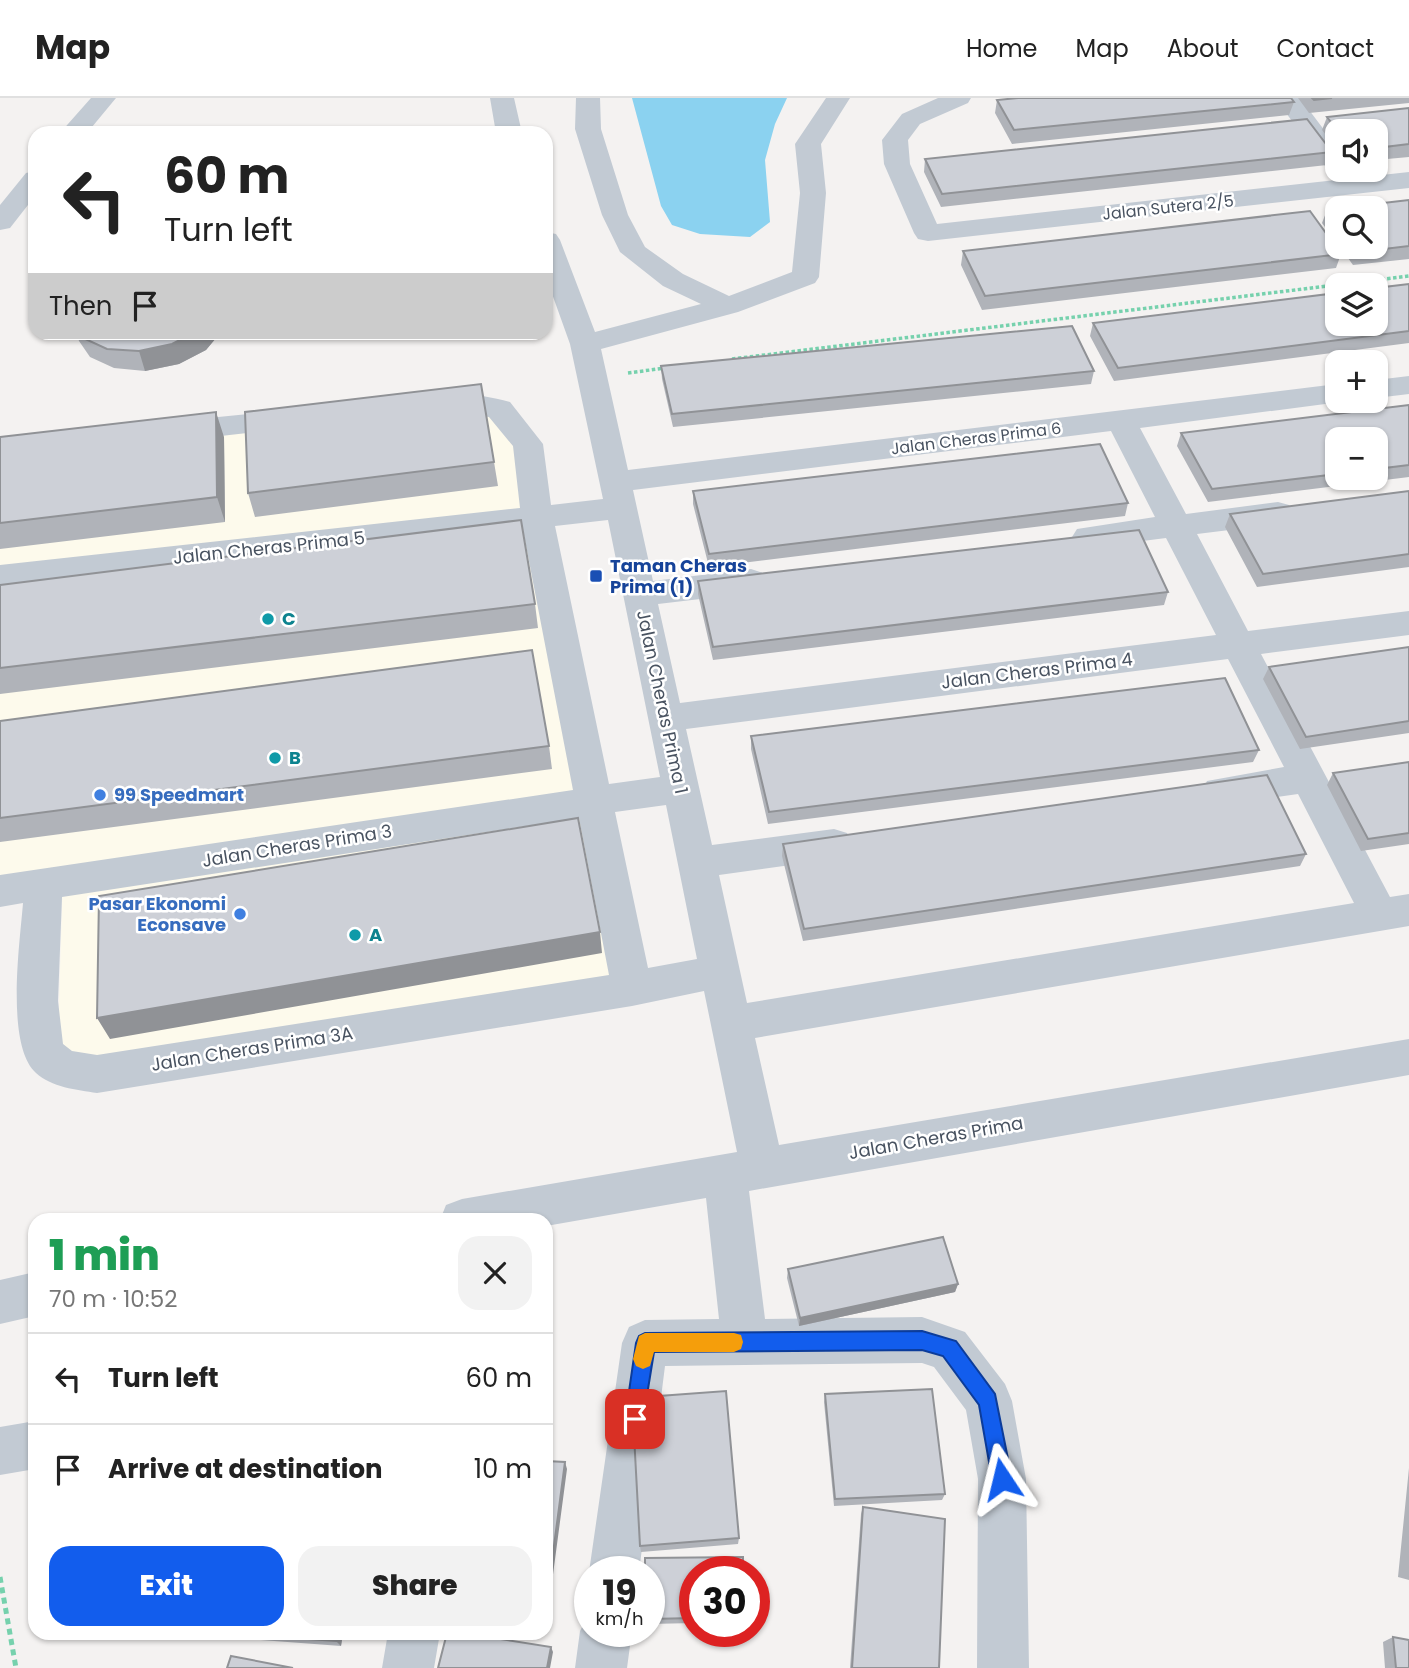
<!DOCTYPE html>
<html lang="en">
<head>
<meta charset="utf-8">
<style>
  :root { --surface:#fff; --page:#f2f2f2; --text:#222; --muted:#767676; --line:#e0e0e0; --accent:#125ded }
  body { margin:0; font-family:Poppins,sans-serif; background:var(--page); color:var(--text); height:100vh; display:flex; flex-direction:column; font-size:26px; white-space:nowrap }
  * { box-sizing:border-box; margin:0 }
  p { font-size:23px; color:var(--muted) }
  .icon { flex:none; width:38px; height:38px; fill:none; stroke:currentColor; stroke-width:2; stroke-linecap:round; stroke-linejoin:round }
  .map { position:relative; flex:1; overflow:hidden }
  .sheet { position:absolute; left:28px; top:1115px; width:525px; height:427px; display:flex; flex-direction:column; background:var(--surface); border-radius:21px; box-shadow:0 2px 5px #0004 }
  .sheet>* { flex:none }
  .guide { position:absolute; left:28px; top:28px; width:525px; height:214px; border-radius:21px; box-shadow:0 2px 5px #0004; background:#fff; color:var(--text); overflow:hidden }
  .controls { position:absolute; left:1325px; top:21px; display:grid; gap:14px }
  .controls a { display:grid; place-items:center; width:63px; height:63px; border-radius:14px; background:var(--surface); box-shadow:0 2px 5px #0004; font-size:35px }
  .speed { position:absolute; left:574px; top:1458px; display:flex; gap:14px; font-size:35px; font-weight:700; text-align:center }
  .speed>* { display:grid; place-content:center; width:91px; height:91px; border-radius:50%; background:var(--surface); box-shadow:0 2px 5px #0004; line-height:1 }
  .speed small { font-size:18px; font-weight:400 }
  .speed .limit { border:10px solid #d22; background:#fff; color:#111 }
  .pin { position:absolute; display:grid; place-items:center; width:60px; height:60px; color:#fff; margin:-30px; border-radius:14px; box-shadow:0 4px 10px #0006 }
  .me { position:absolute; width:77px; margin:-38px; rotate:350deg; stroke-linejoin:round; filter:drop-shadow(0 0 5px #0008) }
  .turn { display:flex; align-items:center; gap:24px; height:147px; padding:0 21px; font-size:32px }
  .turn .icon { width:91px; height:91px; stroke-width:2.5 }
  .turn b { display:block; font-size:49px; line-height:60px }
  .then { display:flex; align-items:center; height:66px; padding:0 21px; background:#0003; gap:14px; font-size:26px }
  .round { display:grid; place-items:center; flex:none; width:74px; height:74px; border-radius:21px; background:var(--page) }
  .summary { display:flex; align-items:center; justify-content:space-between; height:119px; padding:0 21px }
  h1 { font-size:42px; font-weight:800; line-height:52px; color:#1e9e55 }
  .action { display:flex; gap:14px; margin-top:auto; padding:14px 21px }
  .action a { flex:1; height:80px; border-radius:21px; background:var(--accent); color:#fff; font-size:28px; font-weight:800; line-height:80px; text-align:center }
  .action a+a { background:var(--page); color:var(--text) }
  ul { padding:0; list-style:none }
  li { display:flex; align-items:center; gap:21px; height:91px; padding:0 21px; border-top:2px solid var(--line) }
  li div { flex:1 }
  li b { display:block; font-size:26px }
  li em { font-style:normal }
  header { display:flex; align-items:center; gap:42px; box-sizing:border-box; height:98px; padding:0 35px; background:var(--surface); border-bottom:2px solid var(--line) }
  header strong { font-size:33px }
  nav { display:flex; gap:38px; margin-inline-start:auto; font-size:24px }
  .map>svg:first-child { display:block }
  .commercial { fill:#fdfaec }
  .water { fill:#8bd2f0 }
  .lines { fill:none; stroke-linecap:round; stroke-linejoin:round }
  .path-far1 { stroke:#76d1ad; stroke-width:3.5; stroke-dasharray:3.5 2.5; stroke-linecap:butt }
  .path { stroke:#76d1ad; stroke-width:5; stroke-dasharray:6 4.5; stroke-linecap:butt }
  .minor { fill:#c2cad3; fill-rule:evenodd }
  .wall { fill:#b0b3b9; fill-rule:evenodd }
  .shaded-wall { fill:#909296 }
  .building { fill:#cdd0d7; stroke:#909296; stroke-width:2 }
  .route { fill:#125ded; stroke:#0c3c9a; stroke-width:2 }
  .slow { fill:#f59e0b }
  .transit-dot { fill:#1a4fb4; stroke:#fff; stroke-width:2.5 }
  .culture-dot { fill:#0f9aa8; stroke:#fff; stroke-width:2.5 }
  .shop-dot { fill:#3f7fe0; stroke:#fff; stroke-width:2.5 }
  .labels { text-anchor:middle; stroke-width:5; stroke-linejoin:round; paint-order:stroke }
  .far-street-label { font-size:16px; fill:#485260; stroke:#fff }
  .street-label { font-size:18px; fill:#485260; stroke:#fff }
  .transit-label { font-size:18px; font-weight:bold; fill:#164399; stroke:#fff; text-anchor:start }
  .culture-label { font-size:18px; font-weight:bold; fill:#0d838f; stroke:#fff; text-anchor:start }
  .shop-label { font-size:18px; font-weight:bold; fill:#366cbe; stroke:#fff; text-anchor:start }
</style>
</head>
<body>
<header>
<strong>Map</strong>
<nav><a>Home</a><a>Map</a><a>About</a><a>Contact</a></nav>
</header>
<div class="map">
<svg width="1409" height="1570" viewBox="0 0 1409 1570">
  <rect width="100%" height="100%" fill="#f4f2f1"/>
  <path class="commercial" d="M 460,311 L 494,319 L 516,349 L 611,878 L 100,962 L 71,956 L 58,940 L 63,773 L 0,782 L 0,360 Z"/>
  <path class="water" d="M 632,0 L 787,0 L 775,26 L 765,62 L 770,124 L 750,139 L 700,136 L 672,127 L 661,108 Z"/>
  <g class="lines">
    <path class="path-far1" d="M 732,261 L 1409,178
      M 628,275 L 665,270"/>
    <path class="path" d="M 0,1479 L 16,1570"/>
    <path class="minor" d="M 91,0 L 116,0 L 87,35 L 60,35 Z
      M 490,0 L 514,0 L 522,35 L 496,35 Z
      M 576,0 L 600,0 L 601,31 L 628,117 L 645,149 L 683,176 L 729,198 L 792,174 L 800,95 L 795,46 L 826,0 L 850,0 L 821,46 L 826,95 L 819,179 L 815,185 L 738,214 L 601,251 L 628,372 L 1337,286 L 1337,303 L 1348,303 L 1140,330 L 1186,416 L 1278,404 L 1289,407 L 1294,415 L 1289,423 L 1278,426 L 1197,436 L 1248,533 L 1409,513 L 1409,537 L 1261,556 L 1390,799 L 1409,796 L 1409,828 L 755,940 L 779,1047 L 1409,941 L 1409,977 L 749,1093 L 765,1221 L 922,1219 L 965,1234 L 1005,1286 L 1012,1303 L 1026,1381 L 1029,1570 L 977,1570 L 978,1381 L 966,1312 L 934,1269 L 922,1265 L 665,1268 L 639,1474 L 590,1474 L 590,1476 L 589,1474 L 622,1245 L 629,1229 L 645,1222 L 719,1221 L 706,1100 L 546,1128 L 546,1122 L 440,1122 L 446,1107 L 462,1101 L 737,1054 L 704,893 L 632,908 L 97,995 C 77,992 51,989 36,975 C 5,947 20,844 23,805 L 0,809 L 0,777 L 573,692 L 523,432 L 0,491 L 0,467 L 520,410 L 513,348 L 489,319 C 466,315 441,320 422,315 L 418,308 L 422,301 C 452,293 480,296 510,304 L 543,346 L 551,407 L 603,401 L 570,246 L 546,179 L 546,134 L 556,136 L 560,142 L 595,234 L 701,206 L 663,188 L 620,154 L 602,117 L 575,31 ZM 1111,333 L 1155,419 L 1077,431 L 1072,439 L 1077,447 L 1088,450 L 1166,440 L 1216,537 L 680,605 L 658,506 L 751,495 L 763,491 L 768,483 L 763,475 L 751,471 L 653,483 L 633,392 ZM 608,422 L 660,679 L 609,686 L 555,428 ZM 1228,561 L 1284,669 L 1207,683 L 1202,693 L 1207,703 L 1220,707 L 1298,696 L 1354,805 L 747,905 L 719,777 L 834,761 L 847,757 L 853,746 L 847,735 L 834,731 L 712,747 L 686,631 ZM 666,707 L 697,861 L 648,870 L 615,714 ZM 579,720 L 609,877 L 97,957 L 72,953 L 63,946 L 58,903 L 62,799 Z
      M 938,0 L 971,0 L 968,5 L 920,26 L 908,42 L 910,66 L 937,126 L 1409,74 L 1409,90 L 928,143 L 918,141 L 914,135 L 884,66 L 882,42 L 902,16 Z
      M 1275,0 L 1300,0 L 1337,49 L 1337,72 L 1345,72 L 1328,72 Z
      M 35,73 L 35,98 L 10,130 L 0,132 L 0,107 L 26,75 Z
      M 1409,278 L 1409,296 L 1376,300 L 1376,282 Z
      M 297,311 L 308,314 L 312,321 L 308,328 L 168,344 L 157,341 L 153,334 L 157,327 L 168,324 Z
      M 35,1174 L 35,1218 L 0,1226 L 0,1182 Z
      M 35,1323 L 35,1371 L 0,1377 L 0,1329 Z
      M 590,1514 L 590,1533 L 632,1533 L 627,1570 L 575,1570 L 580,1533 Z
      M 388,1535 L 440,1535 L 434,1570 L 382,1570 Z"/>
  </g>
  <path class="wall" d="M 1298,0 L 1409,0 L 1409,5 L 1309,15 Z
    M 997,2 L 1294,4 L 1289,17 L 1012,46 L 995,15 Z
    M 1409,10 L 1409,59 L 1376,62 L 1376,33 L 1337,33 L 1337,51 L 1322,32 L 1327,19 Z
    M 1332,54 L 1327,67 L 941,109 L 924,74 L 925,61 Z
    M 1409,102 L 1409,161 L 1353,167 L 1340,149 L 1376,149 Z
    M 1337,111 L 1337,145 L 1322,125 L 1327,112 Z
    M 963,153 L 1341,156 L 1336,170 L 982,212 L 961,167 Z
    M 1409,186 L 1409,245 L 1114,283 L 1090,238 L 1093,225 Z
    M 76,234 L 221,234 L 206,252 L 179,266 L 145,273 L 114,270 L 90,259 L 79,243 Z
    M 661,268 L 1094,273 L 1091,286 L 673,329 L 662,281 Z
    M 1409,307 L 1409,379 L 1208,404 L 1177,348 L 1181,335 ZM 1337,341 L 1376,341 L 1376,380 L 1337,380 Z
    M 0,339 L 224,339 L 225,424 L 0,451 Z
    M 494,364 L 498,388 L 255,419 L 248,395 Z
    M 693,393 L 1128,405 L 1125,418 L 709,469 L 693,406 Z
    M 1409,393 L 1409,469 L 1257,489 L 1225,429 L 1230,416 Z
    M 698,483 L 1168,494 L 1164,507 L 713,562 L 698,496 Z
    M 0,487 L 535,506 L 538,530 L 0,596 Z
    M 1409,549 L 1409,635 L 1300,651 L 1263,581 L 1269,569 Z
    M 0,623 L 549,648 L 552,671 L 0,744 Z
    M 751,638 L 1259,652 L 1253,664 L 768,726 L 751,651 Z
    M 1409,664 L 1409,746 L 1361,753 L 1327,687 L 1333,675 Z
    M 783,746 L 1306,756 L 1300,768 L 803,843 L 782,758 Z
    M 788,1171 L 958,1186 L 955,1194 L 799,1228 L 787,1180 Z
    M 825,1296 L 945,1396 L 942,1402 L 834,1408 L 824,1304 Z
    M 1409,1370 L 1409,1482 L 1398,1479 Z
    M 863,1409 L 939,1570 L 850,1570 L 861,1416 Z
    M 739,1440 L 738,1446 L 641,1454 L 640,1448 Z
    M 649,1474 L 695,1474 L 695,1525 L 649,1526 Z
    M 202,1535 L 343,1535 L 341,1548 L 206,1538 Z
    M 1393,1539 L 1409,1570 L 1385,1570 L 1383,1544 Z"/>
  <path class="shaded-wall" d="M 196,234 L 221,234 L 206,252 L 179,266 L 145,273 L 139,253 Z
    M 216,314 L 224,339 L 225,424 L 217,399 Z
    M 600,834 L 602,855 L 110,941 L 97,920 Z
    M 958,1186 L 955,1194 L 799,1228 L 800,1220 Z
    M 547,1325 L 549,1332 L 546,1353 L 546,1332 Z
    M 565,1364 L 567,1371 L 548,1514 L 546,1509 Z
    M 337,1535 L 343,1535 L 341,1548 L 336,1543 Z
    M 551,1549 L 553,1554 L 550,1570 L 547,1570 Z"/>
  <path class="building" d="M 1018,0 L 1291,0 L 1294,4 L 1014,32 L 997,2 Z
    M 1312,0 L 1332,0 L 1314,2 Z
    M 1409,10 L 1409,46 L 1376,50 L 1376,33 L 1338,33 L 1327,19 Z
    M 1307,21 L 1332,54 L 942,96 L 925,61 Z
    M 1409,102 L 1409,148 L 1359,154 L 1354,149 L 1376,149 L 1376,110 L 1340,110 Z
    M 1337,111 L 1337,125 L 1327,112 Z
    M 1310,113 L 1341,156 L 985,198 L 963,153 Z
    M 1409,186 L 1409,233 L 1118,270 L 1093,225 L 1337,195 L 1337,226 L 1376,226 L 1376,190 Z
    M 1072,228 L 1094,273 L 672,316 L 661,268 Z
    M 79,234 L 196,234 L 172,246 L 139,253 L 107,251 L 83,240 Z
    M 481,286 L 494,364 L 248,395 L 245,314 Z
    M 1409,307 L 1409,367 L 1376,371 L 1376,341 L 1337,341 L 1337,376 L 1212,391 L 1181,335 Z
    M 216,314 L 217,399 L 0,425 L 0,339 Z
    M 1100,346 L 1128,405 L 709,456 L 693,393 Z
    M 1409,393 L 1409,456 L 1263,476 L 1230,416 Z
    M 521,422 L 535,506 L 0,570 L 0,487 Z
    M 1139,432 L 1168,494 L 713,549 L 698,483 Z
    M 1409,549 L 1409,623 L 1306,639 L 1269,569 Z
    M 532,552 L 549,648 L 0,720 L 0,623 Z
    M 1225,580 L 1259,652 L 769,714 L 751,638 Z
    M 1409,664 L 1409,735 L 1368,741 L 1333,675 Z
    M 1267,677 L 1306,756 L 804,831 L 783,746 Z
    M 578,720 L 600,834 L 97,920 L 99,798 Z
    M 943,1139 L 958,1186 L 800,1220 L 788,1171 Z
    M 932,1291 L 945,1396 L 835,1401 L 825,1296 Z
    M 726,1293 L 739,1440 L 640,1448 L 632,1300 Z
    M 546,1363 L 565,1364 L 546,1509 Z
    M 863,1409 L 945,1421 L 939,1570 L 852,1570 Z
    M 743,1459 L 743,1474 L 695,1474 L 695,1520 L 649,1521 L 649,1474 L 645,1474 L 645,1460 Z
    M 222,1535 L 337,1535 L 336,1543 Z
    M 447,1535 L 463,1535 L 551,1549 L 547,1570 L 438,1570 Z
    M 1393,1539 L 1409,1542 L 1409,1570 L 1396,1570 Z
    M 231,1558 L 293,1570 L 227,1570 Z"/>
  <path class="route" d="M 922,1233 L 956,1243 L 995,1296 L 1012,1381 L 1009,1388 L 1002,1391 L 995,1388 L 992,1381 L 979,1307 L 943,1258 L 922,1252 L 654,1254 L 642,1328 L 635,1331 L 628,1328 L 625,1321 L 636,1245 L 639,1238 L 645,1235 Z"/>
  <path class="slow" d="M 645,1235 L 734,1235 L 741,1237 L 743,1244 L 741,1251 L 734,1254 L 654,1254 L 650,1268 L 643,1271 L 636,1268 L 633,1261 L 639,1238 Z"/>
  <rect class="transit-dot" x="589" y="471" width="14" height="14" rx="3.5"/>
  <g class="culture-dot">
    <circle cx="268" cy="521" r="7"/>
    <circle cx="275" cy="660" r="7"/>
    <circle cx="355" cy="837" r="7"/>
  </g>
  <g class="shop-dot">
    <circle cx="100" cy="697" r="7"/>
    <circle cx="240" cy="816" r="7"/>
  </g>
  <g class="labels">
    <g class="far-street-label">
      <text transform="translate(1168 109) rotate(-6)" y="6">Jalan Sutera 2/5</text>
      <text transform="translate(976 340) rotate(-7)" y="6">Jalan Cheras Prima 6</text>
    </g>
    <g class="street-label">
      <text transform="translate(269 450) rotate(-6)" y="6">Jalan Cheras Prima 5</text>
      <text transform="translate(1037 573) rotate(-7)" y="6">Jalan Cheras Prima 4</text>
      <text transform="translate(662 604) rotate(78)" y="6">Jalan Cheras Prima 1</text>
      <text transform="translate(297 748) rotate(-9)" y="6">Jalan Cheras Prima 3</text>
      <text transform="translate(252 951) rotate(-9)" y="6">Jalan Cheras Prima 3A</text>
      <text transform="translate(936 1040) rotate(-10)" y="6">Jalan Cheras Prima</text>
    </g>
    <g class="transit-label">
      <text x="610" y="474">Taman Cheras<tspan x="610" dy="21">Prima (1)</tspan></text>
    </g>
    <g class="culture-label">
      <text x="282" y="527">C</text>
      <text x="289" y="666">B</text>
      <text x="369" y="843">A</text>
    </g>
    <g class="shop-label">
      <text x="114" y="703">99 Speedmart</text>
      <text x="226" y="812" text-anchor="end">Pasar Ekonomi<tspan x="226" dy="21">Econsave</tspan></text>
    </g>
  </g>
</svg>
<div class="controls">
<a><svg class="icon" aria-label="sound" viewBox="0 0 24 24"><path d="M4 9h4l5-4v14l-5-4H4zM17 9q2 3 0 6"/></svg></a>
<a><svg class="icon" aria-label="search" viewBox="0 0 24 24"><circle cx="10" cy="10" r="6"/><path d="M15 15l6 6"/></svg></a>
<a><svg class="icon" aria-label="layers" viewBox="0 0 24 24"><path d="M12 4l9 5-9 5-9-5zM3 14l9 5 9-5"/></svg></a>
<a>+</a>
<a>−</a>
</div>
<div class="speed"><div>19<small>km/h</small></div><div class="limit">30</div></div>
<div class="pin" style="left:635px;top:1321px;background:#d93025"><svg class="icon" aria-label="arrive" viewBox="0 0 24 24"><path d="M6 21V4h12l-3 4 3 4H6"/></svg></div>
<svg class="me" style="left:1002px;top:1381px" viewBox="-20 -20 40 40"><path d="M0-17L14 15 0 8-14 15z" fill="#125ded" stroke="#fff" stroke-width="4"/></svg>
<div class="guide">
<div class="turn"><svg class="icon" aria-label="left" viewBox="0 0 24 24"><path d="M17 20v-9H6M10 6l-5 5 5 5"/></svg><div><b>60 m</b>Turn left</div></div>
<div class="then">Then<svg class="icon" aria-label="arrive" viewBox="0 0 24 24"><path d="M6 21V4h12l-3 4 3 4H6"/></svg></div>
</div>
<section class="sheet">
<div class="summary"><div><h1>1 min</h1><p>70 m · 10:52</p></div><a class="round"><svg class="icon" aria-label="close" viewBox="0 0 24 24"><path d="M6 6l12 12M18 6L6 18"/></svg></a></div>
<ul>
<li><svg class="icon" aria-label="left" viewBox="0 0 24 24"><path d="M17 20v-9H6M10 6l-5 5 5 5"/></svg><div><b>Turn left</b></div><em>60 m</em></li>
<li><svg class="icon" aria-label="arrive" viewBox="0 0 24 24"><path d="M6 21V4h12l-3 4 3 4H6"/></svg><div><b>Arrive at destination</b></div><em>10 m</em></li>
</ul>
<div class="action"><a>Exit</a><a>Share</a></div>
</section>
</div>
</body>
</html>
